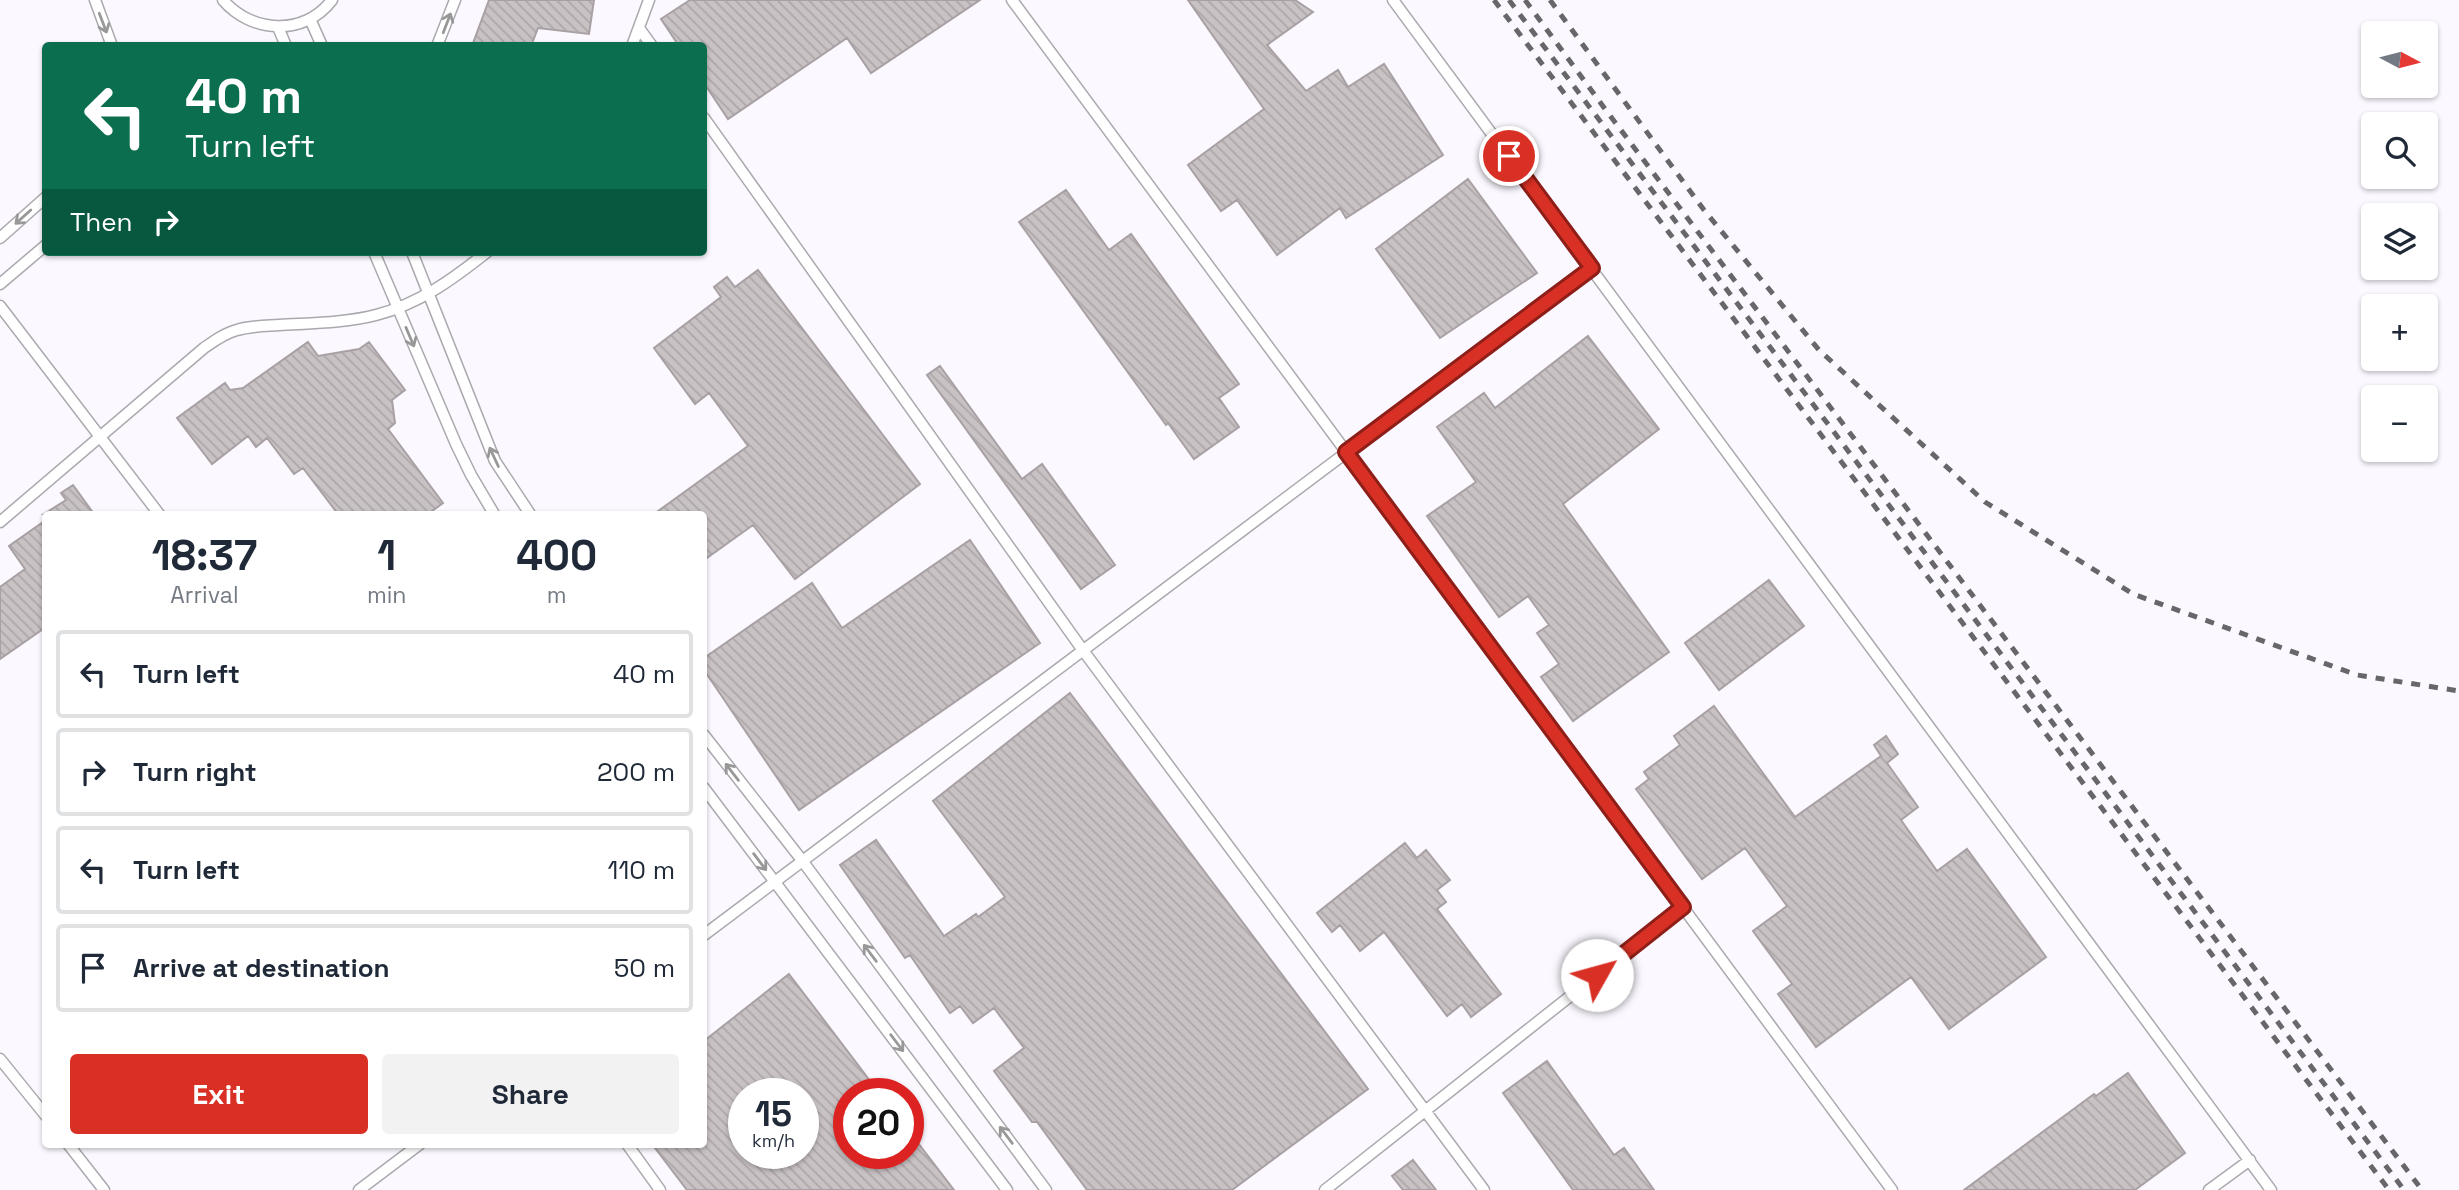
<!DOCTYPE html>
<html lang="en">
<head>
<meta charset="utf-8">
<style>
  :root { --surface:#fff; --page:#f2f2f3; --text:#1f2937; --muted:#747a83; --line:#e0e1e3; --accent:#d93025 }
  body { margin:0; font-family:"Space Grotesk",sans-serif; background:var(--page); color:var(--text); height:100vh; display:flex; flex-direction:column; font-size:26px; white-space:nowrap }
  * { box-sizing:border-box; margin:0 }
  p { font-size:23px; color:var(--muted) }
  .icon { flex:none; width:38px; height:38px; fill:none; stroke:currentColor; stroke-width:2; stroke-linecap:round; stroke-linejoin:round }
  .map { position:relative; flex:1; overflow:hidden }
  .details { position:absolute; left:42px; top:511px; width:665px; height:637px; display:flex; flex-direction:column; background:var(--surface); border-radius:7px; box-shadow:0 2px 5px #0004 }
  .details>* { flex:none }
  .top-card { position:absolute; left:42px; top:42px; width:665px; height:214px; border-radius:7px; box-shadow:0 2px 5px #0004; background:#0b6e4f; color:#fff; overflow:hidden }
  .needle { width:46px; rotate:97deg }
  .controls { position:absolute; left:2361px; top:21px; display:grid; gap:14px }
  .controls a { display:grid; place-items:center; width:77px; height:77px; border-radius:7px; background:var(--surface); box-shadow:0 2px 5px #0004; font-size:35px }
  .speed { position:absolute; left:728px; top:1078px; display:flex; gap:14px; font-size:35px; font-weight:700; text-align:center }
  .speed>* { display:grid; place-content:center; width:91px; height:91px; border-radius:50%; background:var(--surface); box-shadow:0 2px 5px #0004; line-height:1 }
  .speed small { font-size:18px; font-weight:400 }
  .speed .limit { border:10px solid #d22; background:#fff; color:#111 }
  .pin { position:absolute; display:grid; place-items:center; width:60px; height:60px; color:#fff; margin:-30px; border:4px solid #fff; border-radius:50%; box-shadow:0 2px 7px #0007 }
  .me { position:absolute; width:77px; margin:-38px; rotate:52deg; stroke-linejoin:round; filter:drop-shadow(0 0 5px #0008) }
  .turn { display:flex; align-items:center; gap:24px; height:147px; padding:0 28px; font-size:32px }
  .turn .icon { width:91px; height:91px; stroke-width:2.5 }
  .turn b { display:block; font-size:49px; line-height:60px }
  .then { display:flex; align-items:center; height:66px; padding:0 28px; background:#0003; gap:14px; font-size:26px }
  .eta { display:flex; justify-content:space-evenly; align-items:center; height:119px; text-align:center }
  .eta b { font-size:42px; font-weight:700; line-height:49px }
  .primary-button { display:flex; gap:14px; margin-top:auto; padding:14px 28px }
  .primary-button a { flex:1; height:80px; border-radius:7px; background:var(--accent); color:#fff; font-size:28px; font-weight:700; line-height:80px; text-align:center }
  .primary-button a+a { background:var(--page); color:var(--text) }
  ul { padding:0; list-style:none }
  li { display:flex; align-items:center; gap:21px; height:88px; margin:0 14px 10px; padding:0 14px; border:4px solid var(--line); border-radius:7px }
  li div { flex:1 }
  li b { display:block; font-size:26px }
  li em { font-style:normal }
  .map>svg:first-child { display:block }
  .building { fill:url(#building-back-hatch); stroke:#a8a0a3; stroke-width:2; fill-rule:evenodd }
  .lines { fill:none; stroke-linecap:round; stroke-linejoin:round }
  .lane-casing { stroke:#aba8ae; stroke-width:13 }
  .lane { stroke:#fff; stroke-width:10 }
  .rail { stroke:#676669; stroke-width:5; stroke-dasharray:9 9; stroke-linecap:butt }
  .oneway { stroke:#989899 }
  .route-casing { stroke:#8d1f18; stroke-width:18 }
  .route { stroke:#d93025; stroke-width:12 }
</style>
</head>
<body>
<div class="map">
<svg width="2459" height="1190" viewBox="0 0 2459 1190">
  <defs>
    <pattern id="building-back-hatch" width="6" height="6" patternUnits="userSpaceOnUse" patternTransform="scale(1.75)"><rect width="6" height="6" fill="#c9c2c4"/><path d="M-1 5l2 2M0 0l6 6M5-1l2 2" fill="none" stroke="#ada7a9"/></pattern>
  </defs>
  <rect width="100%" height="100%" fill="#fbf8ff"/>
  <path class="building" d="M 489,0 L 594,0 L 589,34 L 538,28 L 531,46 L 472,46 Z
    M 690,0 L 980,0 L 871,73 L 847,38 L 728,119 L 704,83 L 704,46 L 679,46 L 661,19 Z
    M 1188,0 L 1295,0 L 1313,12 L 1267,45 L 1306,91 L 1338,70 L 1348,87 L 1384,64 L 1443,155 L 1346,218 L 1340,208 L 1277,255 L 1237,200 L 1221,211 L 1188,165 L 1264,109 Z
    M 1468,179 L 1537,273 L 1440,338 L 1376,249 Z
    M 1066,190 L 1109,250 L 1131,234 L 1239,384 L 1219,398 L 1239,427 L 1194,459 L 1168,423 L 1166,425 L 1019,222 Z
    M 758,270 L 920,484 L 795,579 L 753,525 L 704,560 L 704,514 L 654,514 L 748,446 L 709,393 L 695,404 L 654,348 L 721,297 L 714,287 L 727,277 L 735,287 Z
    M 1588,336 L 1659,429 L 1563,504 L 1669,652 L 1573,721 L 1541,677 L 1559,664 L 1537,633 L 1549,625 L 1528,596 L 1499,617 L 1427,516 L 1476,482 L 1437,427 L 1484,393 L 1495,408 Z
    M 308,342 L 318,356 L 359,349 L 369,342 L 405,390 L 392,400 L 395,423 L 388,429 L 443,503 L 428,514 L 338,514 L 303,468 L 294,474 L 267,438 L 256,447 L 248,436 L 212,464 L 177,418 L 225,383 L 230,390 L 243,388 Z
    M 940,366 L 1022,479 L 1042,464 L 1115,565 L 1081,589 L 927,375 Z
    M 73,485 L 94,514 L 44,514 L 66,500 L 61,493 Z
    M 46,520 L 46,627 L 0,659 L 0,587 L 25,569 L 9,546 Z
    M 970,540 L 1040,643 L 799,810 L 704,670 L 704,658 L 812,583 L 842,628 Z
    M 1769,580 L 1804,626 L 1719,690 L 1685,643 Z
    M 1070,693 L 1368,1089 L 1232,1190 L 1087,1190 L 1037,1122 L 1032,1122 L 994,1071 L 1024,1048 L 994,1008 L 973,1023 L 960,1006 L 950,1013 L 910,955 L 905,958 L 840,865 L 876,840 L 944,936 L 976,914 L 978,917 L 1005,897 L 933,801 Z
    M 1714,706 L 1795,817 L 1881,756 L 1874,745 L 1886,736 L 1898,754 L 1887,763 L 1918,807 L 1901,820 L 1937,871 L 1967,849 L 2046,957 L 1949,1029 L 1911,977 L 1816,1047 L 1778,994 L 1792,984 L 1753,931 L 1787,906 L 1745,848 L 1702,879 L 1636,789 L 1649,779 L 1644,772 L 1680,745 L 1674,736 Z
    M 1405,843 L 1417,858 L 1426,850 L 1450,880 L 1437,890 L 1446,902 L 1437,909 L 1501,994 L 1471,1017 L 1462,1004 L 1447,1016 L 1384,932 L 1360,951 L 1340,925 L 1332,932 L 1317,913 Z
    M 789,974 L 880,1094 L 849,1094 L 849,1153 L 908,1153 L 908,1130 L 954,1190 L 687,1190 L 652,1144 L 704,1144 L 704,1041 ZM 744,1094 L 803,1094 L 803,1153 L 744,1153 Z
    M 1547,1061 L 1614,1155 L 1624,1148 L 1654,1190 L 1573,1190 L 1503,1093 Z
    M 2128,1073 L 2185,1153 L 2135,1190 L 1964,1190 L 2094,1094 L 2096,1096 Z
    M 1413,1160 L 1436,1190 L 1403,1190 L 1392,1176 Z"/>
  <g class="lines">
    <g class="lane-casing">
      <path id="lane" d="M 95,0 L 112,46
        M 223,0 C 251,33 304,37 332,0
        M 1012,0 L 1892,1190
        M 1393,0 L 2271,1190
        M 310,19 L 322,46
        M 278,27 L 286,46
        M 639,28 L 652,46
        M 437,46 L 455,0
        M 632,46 L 649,0
        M 704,118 L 1082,649 L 1484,1190
        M 0,238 L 46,197
        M 374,252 L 456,444 L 471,475 L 494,514
        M 412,252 L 495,461 L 530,514
        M 0,284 L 46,245
        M 0,306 L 159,514
        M 0,522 L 204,348 C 214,341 225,333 237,330 C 250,326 265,326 279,325 C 311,323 345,323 376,315 C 419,304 453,279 487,252
        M 704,735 L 801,859 L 1046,1190
        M 704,788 L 1007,1190
        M 704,935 L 1592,268
        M 0,1059 L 46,1116
        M 68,1144 L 104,1190
        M 627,1144 L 660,1190
        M 359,1190 L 420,1144
        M 1325,1190 L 1683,907
        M 2209,1190 L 2250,1160"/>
    </g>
    <use href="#lane" class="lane"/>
    <path class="rail" d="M 1494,0 L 2389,1190
      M 1509,0 L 2404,1190
      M 1525,0 L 1605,109 L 2422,1190
      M 1550,0 L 1704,210 L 1819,350 L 1985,502 L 2133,594 L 2357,675 L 2459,691"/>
  </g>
  <defs><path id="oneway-shaft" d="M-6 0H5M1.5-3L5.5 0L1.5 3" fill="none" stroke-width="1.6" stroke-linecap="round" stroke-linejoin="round" transform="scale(1.75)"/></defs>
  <g class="oneway">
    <use href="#oneway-shaft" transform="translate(103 23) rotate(69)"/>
    <use href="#oneway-shaft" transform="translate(447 23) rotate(-69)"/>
    <use href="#oneway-shaft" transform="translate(23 217) rotate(138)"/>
    <use href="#oneway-shaft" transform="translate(410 337) rotate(67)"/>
    <use href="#oneway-shaft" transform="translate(494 457) rotate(-115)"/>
    <use href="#oneway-shaft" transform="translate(732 772) rotate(-128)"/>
    <use href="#oneway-shaft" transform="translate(760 862) rotate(53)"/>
    <use href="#oneway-shaft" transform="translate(870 953) rotate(-127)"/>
    <use href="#oneway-shaft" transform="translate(897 1043) rotate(53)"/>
    <use href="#oneway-shaft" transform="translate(1006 1135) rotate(-127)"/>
  </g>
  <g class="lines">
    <g class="route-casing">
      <path id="route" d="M 1509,156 L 1592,268 L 1346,452 L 1683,907 L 1597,975"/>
    </g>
    <use href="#route" class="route"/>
  </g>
</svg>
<div class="controls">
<a><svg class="needle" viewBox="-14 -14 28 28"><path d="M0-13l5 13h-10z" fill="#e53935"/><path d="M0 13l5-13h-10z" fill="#747a83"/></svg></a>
<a><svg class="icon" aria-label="search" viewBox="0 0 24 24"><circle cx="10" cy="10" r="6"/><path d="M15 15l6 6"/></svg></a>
<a><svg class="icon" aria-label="layers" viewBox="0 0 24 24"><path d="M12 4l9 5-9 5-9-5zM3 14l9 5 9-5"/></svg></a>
<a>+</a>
<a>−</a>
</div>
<div class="speed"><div>15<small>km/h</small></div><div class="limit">20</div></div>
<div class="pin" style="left:1509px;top:156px;background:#d93025"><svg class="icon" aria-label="arrive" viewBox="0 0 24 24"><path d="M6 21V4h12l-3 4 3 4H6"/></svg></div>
<svg class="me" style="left:1597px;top:975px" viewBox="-20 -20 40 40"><circle r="19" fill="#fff"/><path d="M0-13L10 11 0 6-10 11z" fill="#d93025"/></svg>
<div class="top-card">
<div class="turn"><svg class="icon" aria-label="left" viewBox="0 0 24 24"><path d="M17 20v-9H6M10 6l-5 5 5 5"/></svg><div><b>40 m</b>Turn left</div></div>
<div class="then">Then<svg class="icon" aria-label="right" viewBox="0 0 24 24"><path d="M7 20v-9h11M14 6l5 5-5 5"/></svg></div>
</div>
<section class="details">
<div class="eta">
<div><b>18:37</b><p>Arrival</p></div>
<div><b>1</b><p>min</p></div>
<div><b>400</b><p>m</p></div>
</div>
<ul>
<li><svg class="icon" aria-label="left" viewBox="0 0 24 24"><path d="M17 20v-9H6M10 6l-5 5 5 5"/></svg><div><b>Turn left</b></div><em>40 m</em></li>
<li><svg class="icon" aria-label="right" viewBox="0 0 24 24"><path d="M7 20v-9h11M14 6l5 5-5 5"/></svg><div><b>Turn right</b></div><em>200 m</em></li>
<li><svg class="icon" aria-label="left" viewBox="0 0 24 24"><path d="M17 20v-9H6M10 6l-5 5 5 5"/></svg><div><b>Turn left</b></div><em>110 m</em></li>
<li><svg class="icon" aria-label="arrive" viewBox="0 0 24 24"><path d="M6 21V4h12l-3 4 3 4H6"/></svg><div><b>Arrive at destination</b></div><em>50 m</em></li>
</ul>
<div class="primary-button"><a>Exit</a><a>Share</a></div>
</section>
</div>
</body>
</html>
